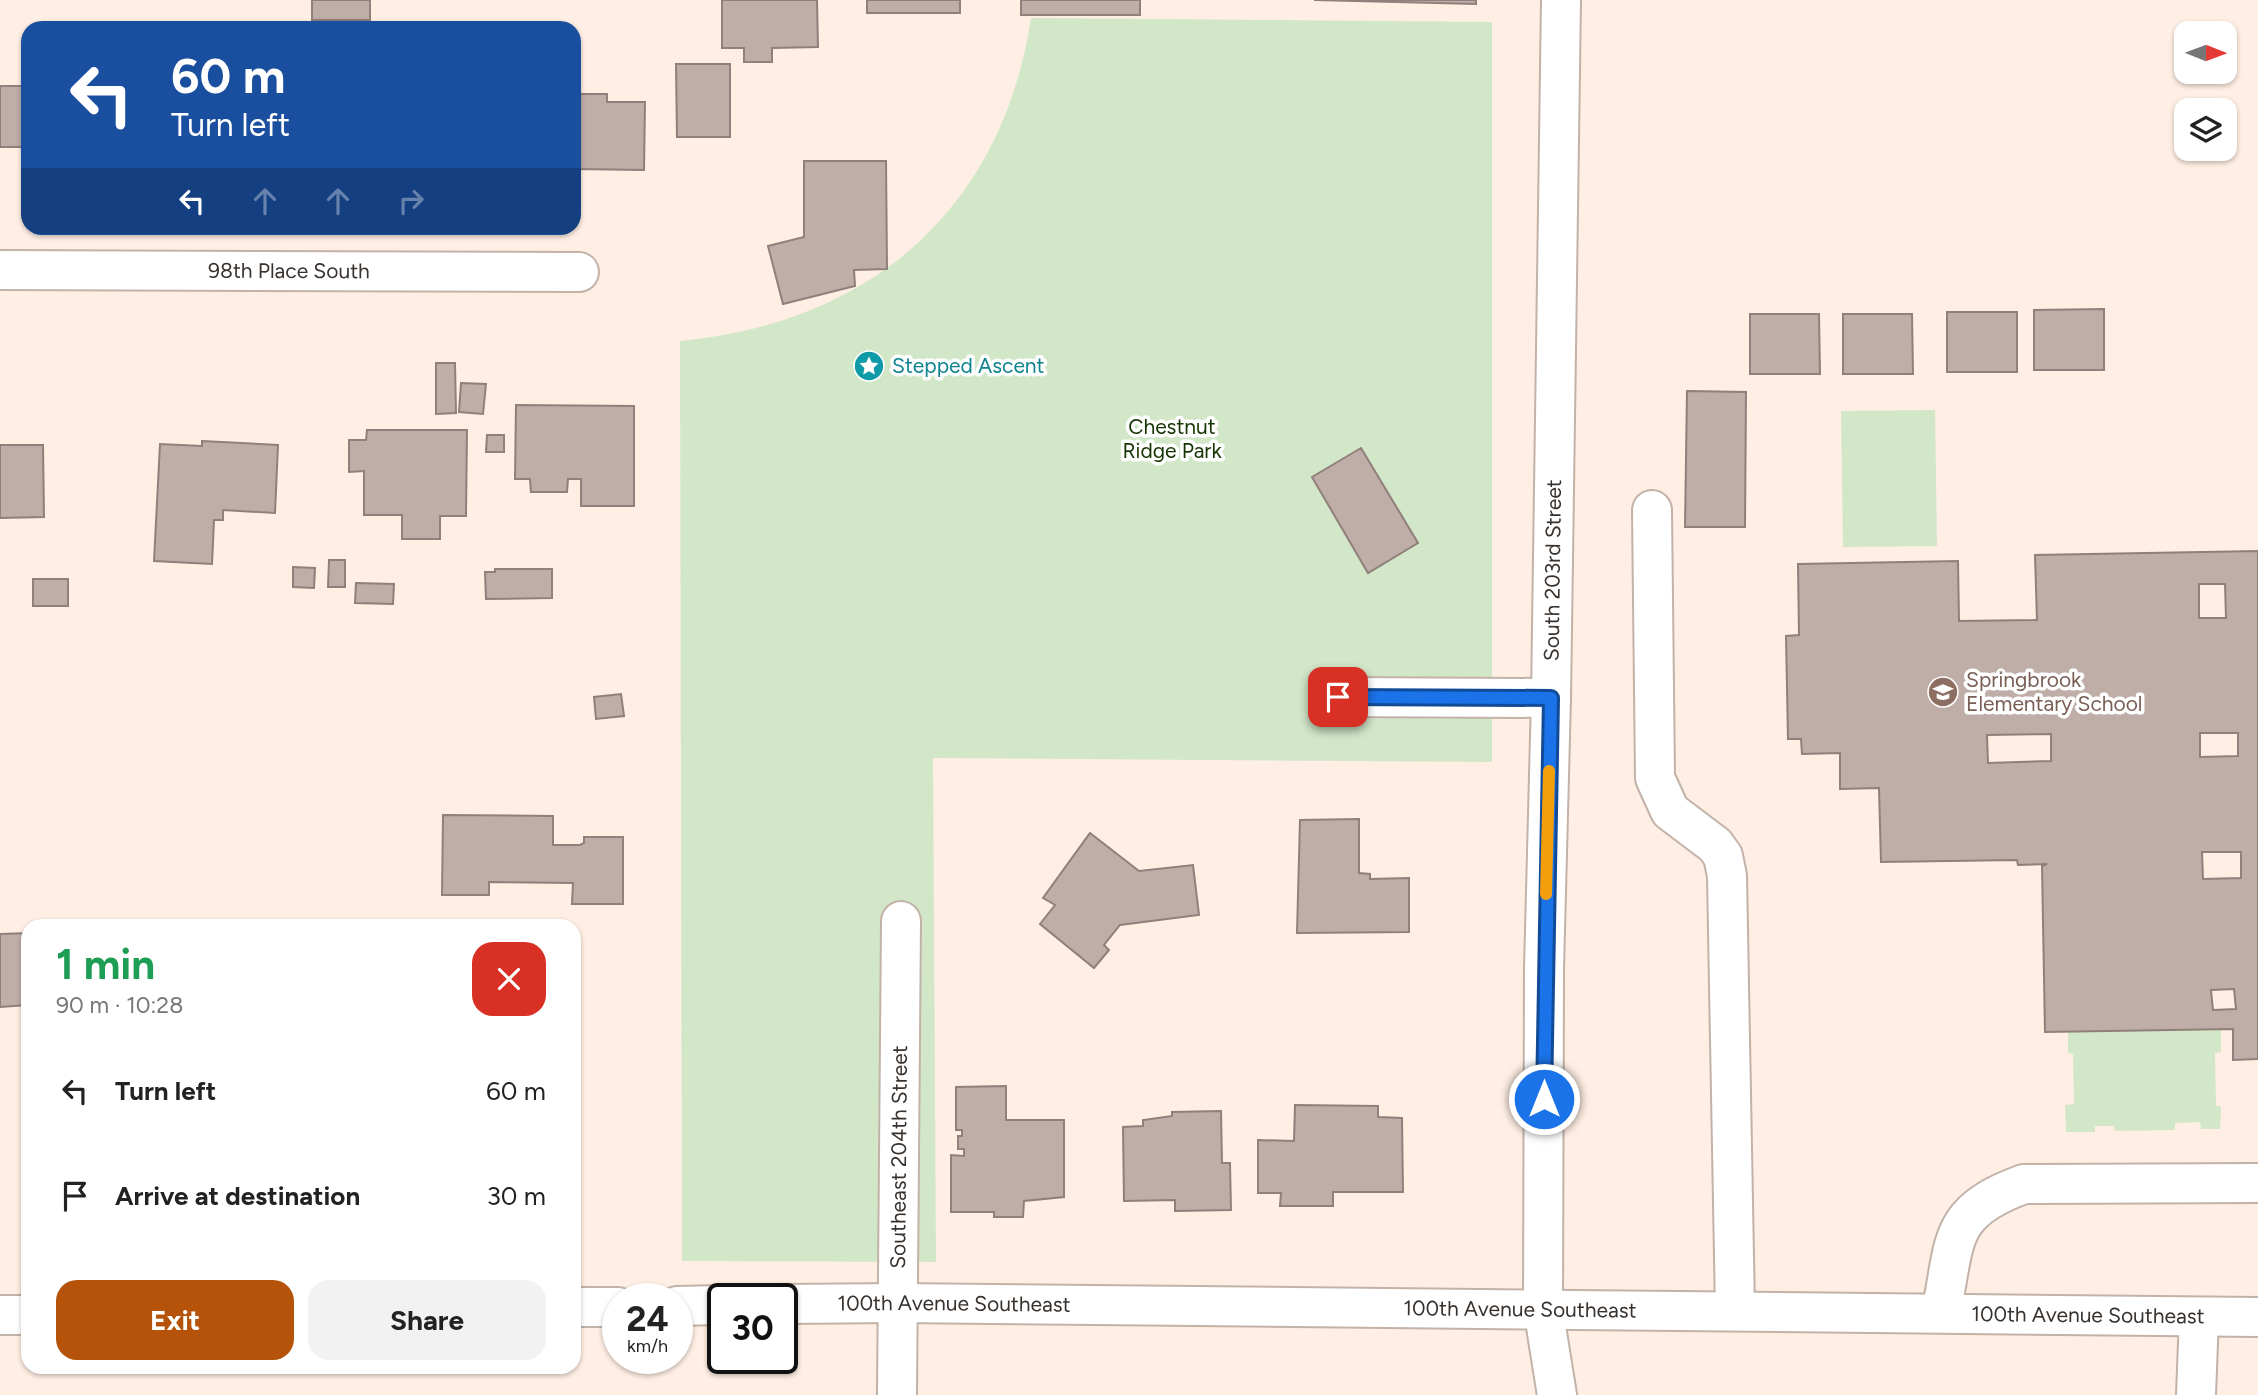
<!DOCTYPE html>
<html lang="en">
<head>
<meta charset="utf-8">
<style>
  :root { --surface:#fff; --page:#f2f2f2; --text:#222; --muted:#767676; --accent:#b45309 }
  body { margin:0; font-family:Figtree,sans-serif; background:var(--page); color:var(--text); height:100vh; display:flex; flex-direction:column; font-size:26px; white-space:nowrap }
  * { box-sizing:border-box; margin:0 }
  p { font-size:23px; color:var(--muted) }
  .icon { flex:none; width:38px; height:38px; fill:none; stroke:currentColor; stroke-width:2; stroke-linecap:round; stroke-linejoin:round }
  .map { position:relative; flex:1; overflow:hidden }
  .drawer { position:absolute; left:21px; top:919px; width:560px; height:455px; display:flex; flex-direction:column; background:var(--surface); border-radius:21px; box-shadow:0 2px 5px #0004 }
  .drawer>* { flex:none }
  .top-card { position:absolute; left:21px; top:21px; width:560px; height:214px; border-radius:21px; box-shadow:0 2px 5px #0004; background:#1a4fa0; color:#fff; overflow:hidden }
  .needle { width:46px; rotate:91deg }
  .fabs { position:absolute; left:2174px; top:21px; display:grid; gap:14px }
  .fabs a { display:grid; place-items:center; width:63px; height:63px; border-radius:14px; background:var(--surface); box-shadow:0 2px 5px #0004; font-size:35px }
  .speed { position:absolute; left:602px; top:1283px; display:flex; gap:14px; font-size:35px; font-weight:700; text-align:center }
  .speed>* { display:grid; place-content:center; width:91px; height:91px; border-radius:50%; background:var(--surface); box-shadow:0 2px 5px #0004; line-height:1 }
  .speed small { font-size:18px; font-weight:400 }
  .speed .limit { border:4px solid #111; border-radius:10px; background:#fff; color:#111 }
  .pin { position:absolute; display:grid; place-items:center; width:60px; height:60px; color:#fff; margin:-30px; border-radius:14px; box-shadow:0 4px 10px #0006 }
  .me { position:absolute; width:77px; margin:-38px; rotate:0deg; stroke-linejoin:round; filter:drop-shadow(0 0 5px #0008) }
  .turn { display:flex; align-items:center; gap:24px; height:147px; padding:0 35px; font-size:32px }
  .turn .icon { width:91px; height:91px; stroke-width:2.5 }
  .turn b { display:block; font-size:49px; line-height:60px }
  .lanes { display:flex; align-items:center; height:66px; padding:0 35px; background:#0003; justify-content:center; gap:35px; direction:ltr }
  .lanes .off { opacity:.35 }
  .round { display:grid; place-items:center; flex:none; width:74px; height:74px; border-radius:21px; background:var(--page) }
  .summary { display:flex; align-items:center; justify-content:space-between; height:119px; padding:0 35px }
  h1 { font-size:42px; font-weight:700; line-height:52px; color:#1e9e55 }
  .primary-button { display:flex; gap:14px; margin-top:auto; padding:14px 35px }
  .primary-button a { flex:1; height:80px; border-radius:21px; background:var(--accent); color:#fff; font-size:28px; font-weight:700; line-height:80px; text-align:center }
  .primary-button a+a { background:var(--page); color:var(--text) }
  ul { padding:0; list-style:none }
  li { display:flex; align-items:center; gap:21px; height:105px; padding:0 35px }
  li div { flex:1 }
  li b { display:block; font-size:26px }
  li em { font-style:normal }
  .map>svg:first-child { display:block }
  .green { fill:#d2e7c8 }
  .building { fill:#bfada8; stroke:#907f7a; stroke-width:2; fill-rule:evenodd }
  .lines { fill:none; stroke-linecap:round; stroke-linejoin:round }
  .minor-casing { stroke:#c2b2a8; stroke-width:42 }
  .minor { stroke:#fff; stroke-width:38 }
  .route-casing { stroke:#114b97; stroke-width:18 }
  .route { stroke:#1a73e8; stroke-width:12 }
  .slow { stroke:#f59e0b; stroke-width:12 }
  .labels { text-anchor:middle; stroke-width:7; stroke-linejoin:round; paint-order:stroke }
  .street-label { font-size:21px; fill:#38322e; stroke:#fefefe }
  .culture-label { font-size:21px; fill:#0d838f; stroke:#fefefe; text-anchor:start }
  .park-label { font-size:21px; fill:#163402; stroke:#fefefe }
  .education-label { font-size:21px; fill:#785e54; stroke:#fefefe; text-anchor:start }
</style>
</head>
<body>
<div class="map">
<svg width="2258" height="1395" viewBox="0 0 2258 1395">
  <rect width="100%" height="100%" fill="#feeee3"/>
  <path class="green" d="M 1031,18 L 1492,22 L 1492,762 L 933,758 L 936,1262 L 682,1261 L 680,341 C 870,323 1002,210 1031,18 Z
    M 1935,410 L 1937,546 L 1843,547 L 1841,411 Z
    M 2221,1029 L 2221,1052 L 2215,1053 L 2216,1106 L 2221,1106 L 2220,1129 L 2201,1129 L 2200,1122 L 2175,1123 L 2175,1130 L 2115,1131 L 2114,1126 L 2095,1126 L 2095,1132 L 2066,1132 L 2065,1105 L 2074,1104 L 2073,1054 L 2068,1053 L 2068,1031 Z"/>
  <path class="building" d="M 312,0 L 370,0 L 370,20 L 312,20 Z
    M 722,0 L 817,0 L 818,47 L 772,48 L 772,62 L 744,62 L 744,48 L 722,48 Z
    M 867,0 L 960,0 L 960,13 L 867,13 Z
    M 1021,0 L 1140,0 L 1140,15 L 1021,15 Z
    M 1314,0 L 1476,0 L 1476,4 Z
    M 676,64 L 730,64 L 730,137 L 677,137 Z
    M 0,86 L 28,86 L 28,147 L 0,147 Z
    M 574,94 L 607,94 L 607,102 L 645,102 L 644,170 L 574,169 Z
    M 804,161 L 886,161 L 887,269 L 854,270 L 855,286 L 783,304 L 768,246 L 804,237 Z
    M 2104,309 L 2104,370 L 2034,370 L 2034,310 Z
    M 1947,312 L 2017,312 L 2017,372 L 1947,372 Z
    M 1750,314 L 1819,314 L 1820,374 L 1750,374 Z
    M 1843,314 L 1912,314 L 1913,374 L 1843,374 Z
    M 436,363 L 455,363 L 456,413 L 436,414 Z
    M 461,383 L 486,384 L 483,414 L 459,412 Z
    M 1687,391 L 1746,392 L 1745,527 L 1685,527 Z
    M 516,405 L 634,406 L 634,506 L 581,506 L 581,479 L 568,479 L 567,492 L 531,492 L 530,479 L 515,479 Z
    M 367,430 L 467,430 L 466,516 L 440,516 L 440,539 L 402,539 L 402,515 L 364,515 L 364,471 L 349,472 L 349,440 L 366,440 Z
    M 487,435 L 504,435 L 504,452 L 486,452 Z
    M 202,441 L 278,445 L 275,513 L 223,510 L 223,520 L 214,520 L 212,564 L 154,561 L 160,444 L 202,446 Z
    M 0,445 L 43,445 L 44,517 L 0,518 Z
    M 1361,448 L 1418,543 L 1368,573 L 1312,477 Z
    M 2258,551 L 2258,1059 L 2233,1060 L 2233,1029 L 2045,1032 L 2042,866 L 2047,864 L 2018,865 L 2017,860 L 1881,862 L 1879,788 L 1840,789 L 1840,753 L 1802,754 L 1801,739 L 1788,739 L 1786,636 L 1799,635 L 1798,564 L 1958,561 L 1959,621 L 2037,620 L 2035,555 ZM 2199,584 L 2225,584 L 2226,618 L 2199,618 ZM 2200,733 L 2238,733 L 2238,756 L 2200,757 ZM 2051,734 L 2051,761 L 1988,763 L 1987,735 ZM 2202,852 L 2241,852 L 2241,878 L 2203,879 ZM 2234,989 L 2236,1009 L 2213,1010 L 2211,990 Z
    M 329,560 L 345,560 L 345,587 L 328,587 Z
    M 293,567 L 315,568 L 314,588 L 293,587 Z
    M 495,569 L 552,569 L 552,598 L 486,599 L 485,572 L 495,572 Z
    M 33,579 L 68,579 L 68,606 L 33,606 Z
    M 356,583 L 394,584 L 393,604 L 355,603 Z
    M 621,694 L 624,716 L 596,719 L 594,697 Z
    M 443,815 L 553,816 L 553,845 L 580,845 L 584,843 L 584,837 L 623,837 L 623,904 L 572,904 L 573,883 L 489,882 L 489,895 L 442,895 Z
    M 1359,819 L 1359,873 L 1370,874 L 1370,879 L 1409,878 L 1409,932 L 1297,933 L 1300,820 Z
    M 1090,833 L 1139,871 L 1193,865 L 1199,915 L 1120,925 L 1104,945 L 1109,950 L 1094,968 L 1040,924 L 1055,905 L 1043,898 Z
    M 28,933 L 28,1005 L 0,1007 L 0,934 Z
    M 1006,1086 L 1006,1120 L 1064,1120 L 1064,1197 L 1024,1201 L 1023,1217 L 994,1217 L 994,1212 L 951,1212 L 951,1155 L 964,1156 L 964,1149 L 958,1149 L 958,1136 L 962,1136 L 962,1130 L 956,1130 L 956,1087 Z
    M 1295,1105 L 1378,1106 L 1378,1117 L 1402,1118 L 1403,1192 L 1333,1192 L 1333,1206 L 1280,1206 L 1281,1193 L 1258,1193 L 1258,1140 L 1294,1141 Z
    M 1221,1111 L 1222,1163 L 1230,1163 L 1231,1210 L 1175,1211 L 1175,1200 L 1124,1201 L 1123,1127 L 1143,1126 L 1143,1120 L 1172,1116 L 1172,1112 Z"/>
  <g class="lines">
    <g class="minor-casing">
      <g id="minor">
        <path id="s1" d="M 0,270 L 579,272"/>
        <path d="M 1652,510 L 1655,778 L 1670,811 L 1715,845 L 1723,856 L 1727,876 L 1735,1311"/>
        <path d="M 1338,697 L 1551,698"/>
        <path id="s2" d="M 782,1304 L 898,1303 L 2258,1317"/>
        <path d="M 677,1306 L 723,1305"/>
        <path d="M 574,1307 L 618,1307"/>
        <path d="M 1941,1313 C 1956,1241 1946,1212 2024,1184 L 2258,1183"/>
        <path d="M 0,1315 L 28,1315"/>
        <path id="s3" d="M 897,1395 L 901,921"/>
        <path id="s4" d="M 1557,1395 L 1543,1308 L 1544,969 L 1551,698 L 1561,0"/>
        <path d="M 2196,1395 L 2199,1317"/>
      </g>
    </g>
    <use href="#minor" class="minor"/>
  </g>
  <g class="lines">
    <g class="route-casing">
      <path id="route" d="M 1338,697 L 1551,698 L 1544,1099"/>
    </g>
    <use href="#route" class="route"/>
    <path class="slow" d="M 1546,894 L 1549,771"/>
  </g>
  <defs>
    <g id="sight-disc" transform="scale(1.575)"><circle r="9.5" fill="#0f9aa8" stroke="#fefefe"/><path d="M0-6L1.8-2.2L6-1.7L2.9 1.2L3.7 5.4L0 3.3L-3.7 5.4L-2.9 1.2L-6-1.7L-1.8-2.2Z" fill="#fff"/></g>
    <g id="school-disc" transform="scale(1.575)"><circle r="9.5" fill="#8d6e63" stroke="#fefefe"/><path d="M0-5L7-2L0 1L-7-2ZM-4 1L0 2.5L4 1V4Q0 6-4 4Z" fill="#fff"/></g>
  </defs>
  <g fill-rule="evenodd">
    <use href="#sight-disc" x="869" y="366"/>
    <use href="#school-disc" x="1943" y="692"/>
  </g>
  <g class="labels">
    <g class="street-label">
      <text dy="7" stroke="none"><textPath href="#s1" startOffset="289">98th Place South</textPath></text>
      <text dy="7" stroke="none"><textPath href="#s4" startOffset="826">South 203rd Street</textPath></text>
      <text dy="7" stroke="none"><textPath href="#s3" startOffset="238">Southeast 204th Street</textPath></text>
      <text dy="7" stroke="none"><textPath href="#s2" startOffset="172">100th Avenue Southeast</textPath></text>
      <text dy="7" stroke="none"><textPath href="#s2" startOffset="738">100th Avenue Southeast</textPath></text>
      <text dy="7" stroke="none"><textPath href="#s2" startOffset="1306">100th Avenue Southeast</textPath></text>
    </g>
    <g class="culture-label">
      <text x="892" y="373">Stepped Ascent</text>
    </g>
    <g class="park-label">
      <text x="1172" y="434">Chestnut<tspan x="1172" dy="24">Ridge Park</tspan></text>
    </g>
    <g class="education-label">
      <text x="1966" y="687">Springbrook<tspan x="1966" dy="24">Elementary School</tspan></text>
    </g>
  </g>
</svg>
<div class="fabs">
<a><svg class="needle" viewBox="-14 -14 28 28"><path d="M0-13l5 13h-10z" fill="#e53935"/><path d="M0 13l5-13h-10z" fill="#767676"/></svg></a>
<a><svg class="icon" aria-label="layers" viewBox="0 0 24 24"><path d="M12 4l9 5-9 5-9-5zM3 14l9 5 9-5"/></svg></a>
</div>
<div class="speed"><div>24<small>km/h</small></div><div class="limit">30</div></div>
<div class="pin" style="left:1338px;top:697px;background:#d93025"><svg class="icon" aria-label="arrive" viewBox="0 0 24 24"><path d="M6 21V4h12l-3 4 3 4H6"/></svg></div>
<svg class="me" style="left:1544px;top:1099px" viewBox="-20 -20 40 40"><circle r="17" fill="#1a73e8" stroke="#fff" stroke-width="3"/><path d="M0-11L8 9 0 5-8 9z" fill="#fff"/></svg>
<div class="top-card">
<div class="turn"><svg class="icon" aria-label="left" viewBox="0 0 24 24"><path d="M17 20v-9H6M10 6l-5 5 5 5"/></svg><div><b>60 m</b>Turn left</div></div>
<div class="lanes"><svg class="icon" aria-label="left" viewBox="0 0 24 24"><path d="M17 20v-9H6M10 6l-5 5 5 5"/></svg><svg class="icon off" aria-label="ahead" viewBox="0 0 24 24"><path d="M12 20V5M6 11l6-6 6 6"/></svg><svg class="icon off" aria-label="ahead" viewBox="0 0 24 24"><path d="M12 20V5M6 11l6-6 6 6"/></svg><svg class="icon off" aria-label="right" viewBox="0 0 24 24"><path d="M7 20v-9h11M14 6l5 5-5 5"/></svg></div>
</div>
<section class="drawer">
<div class="summary"><div><h1>1 min</h1><p>90 m · 10:28</p></div><a class="round" style="background:#d93025;color:#fff"><svg class="icon" aria-label="close" viewBox="0 0 24 24"><path d="M6 6l12 12M18 6L6 18"/></svg></a></div>
<ul>
<li><svg class="icon" aria-label="left" viewBox="0 0 24 24"><path d="M17 20v-9H6M10 6l-5 5 5 5"/></svg><div><b>Turn left</b></div><em>60 m</em></li>
<li><svg class="icon" aria-label="arrive" viewBox="0 0 24 24"><path d="M6 21V4h12l-3 4 3 4H6"/></svg><div><b>Arrive at destination</b></div><em>30 m</em></li>
</ul>
<div class="primary-button"><a>Exit</a><a>Share</a></div>
</section>
</div>
</body>
</html>
